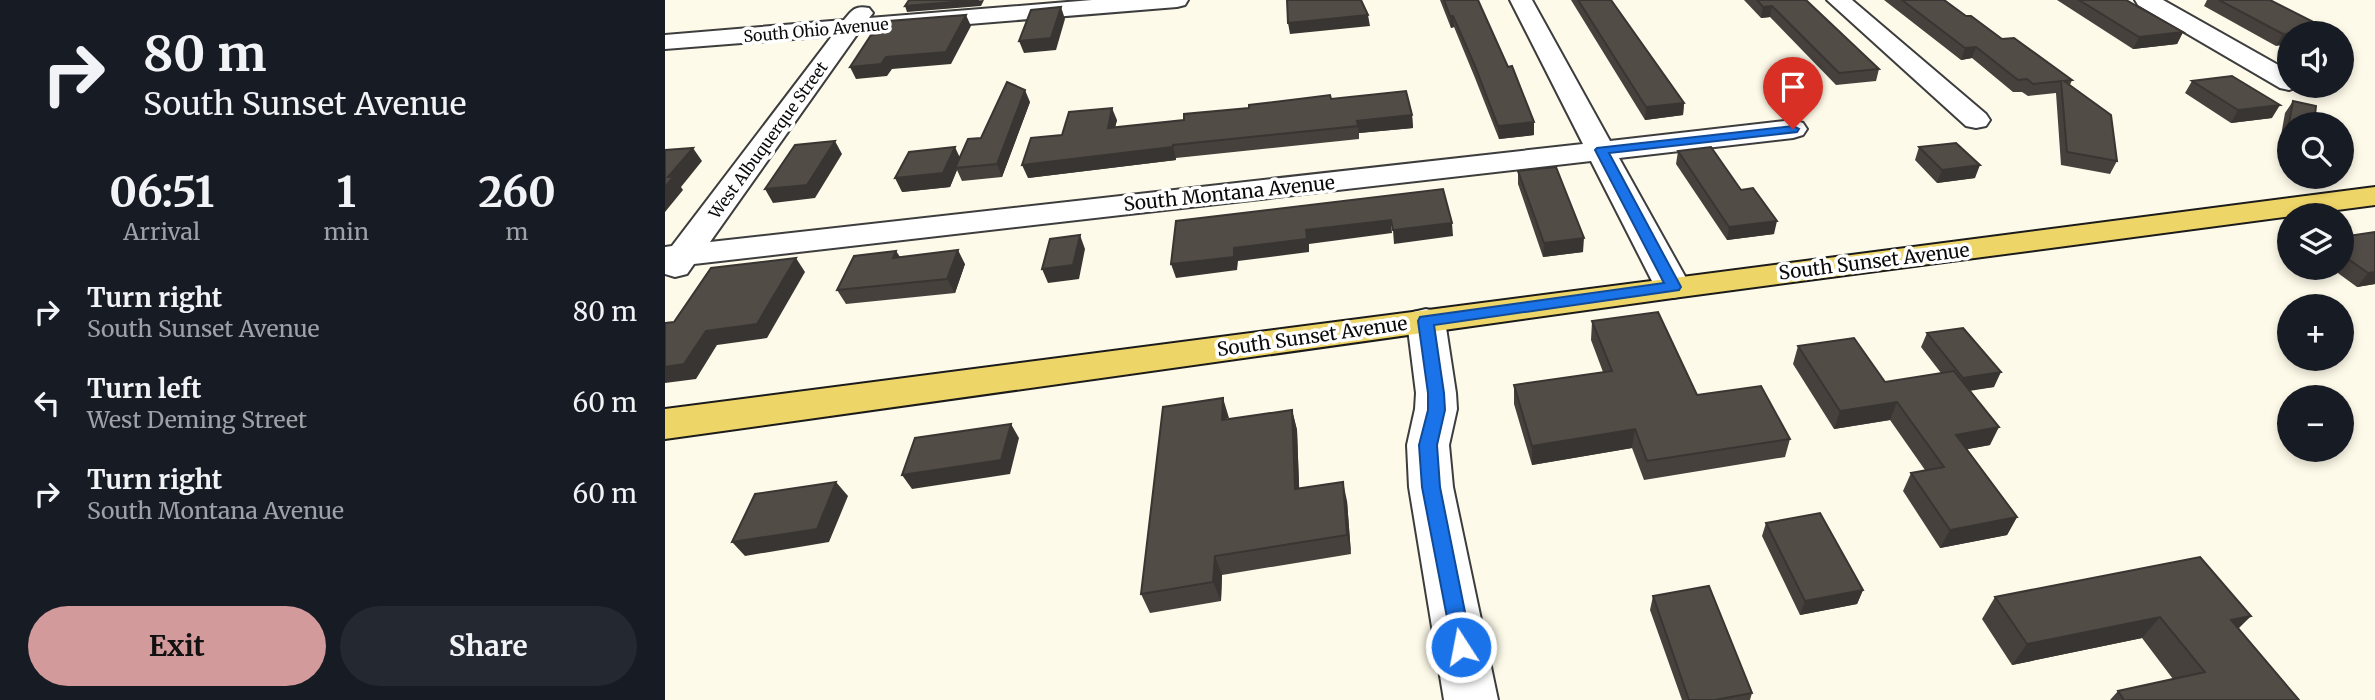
<!DOCTYPE html>
<html lang="en">
<head>
<meta charset="utf-8">
<style>
  :root { --surface:#171b24; --page:#242831; --text:#f1f3f6; --muted:#9ea1a6; --accent:#d39a9c }
  body { margin:0; font-family:Merriweather,serif; background:var(--page); color:var(--text); height:100vh; display:flex; flex-direction:column; font-size:26px; white-space:nowrap }
  * { box-sizing:border-box; margin:0 }
  p { font-size:23px; color:var(--muted) }
  .icon { flex:none; width:38px; height:38px; fill:none; stroke:currentColor; stroke-width:2; stroke-linecap:round; stroke-linejoin:round }
  .map { position:relative; flex:1; overflow:hidden }
  .panel { display:flex; flex-direction:column; background:var(--surface); width:665px }
  .panel>* { flex:none }
  .banner { background:#171b24; color:var(--text); overflow:hidden }
  .buttons { position:absolute; left:1612px; top:21px; display:grid; gap:14px }
  .buttons a { display:grid; place-items:center; width:77px; height:77px; border-radius:50%; background:var(--surface); box-shadow:0 4px 10px #0003; font-size:35px }
  .pin { position:absolute; display:grid; place-items:center; width:60px; height:60px; color:#fff; margin:-72px -30px; border-radius:50% 50% 50% 0; rotate:-45deg; box-shadow:0 0 7px #0007 }
  .pin .icon { rotate:45deg }
  .me { position:absolute; width:77px; margin:-38px; rotate:349deg; stroke-linejoin:round; filter:drop-shadow(0 0 5px #0008) }
  .turn { display:flex; align-items:center; gap:24px; height:147px; padding:0 28px; font-size:32px }
  .turn .icon { width:91px; height:91px; stroke-width:2.5 }
  .turn b { display:block; font-size:49px; line-height:60px }
  .eta { display:flex; justify-content:space-evenly; align-items:center; height:119px; text-align:center }
  .eta b { font-size:42px; font-weight:700; line-height:49px }
  .action { display:flex; gap:14px; margin-top:auto; padding:14px 28px }
  .action a { flex:1; height:80px; border-radius:42px; background:var(--accent); color:#111; font-size:28px; font-weight:700; line-height:80px; text-align:center }
  .action a+a { background:var(--page); color:var(--text) }
  ul { padding:0; list-style:none }
  li { display:flex; align-items:center; gap:21px; height:91px; padding:0 28px }
  li div { flex:1 }
  li b { display:block; font-size:26px }
  li em { font-style:normal }
  main { display:flex; flex:1; min-height:0 }
  .map>svg:first-child { display:block }
  .lines { fill:none; stroke-linecap:round; stroke-linejoin:round }
  .minor-casing { stroke:#3d3d3d; stroke-width:4 }
  .major-casing { stroke:#1b1b1b; stroke-width:4 }
  .minor { fill:#fff; fill-rule:evenodd }
  .major { fill:#eed568; fill-rule:evenodd }
  .wall { fill:#47413d }
  .shaded-wall { fill:#393532 }
  .building { fill:#524c47; stroke:#393532; stroke-width:2 }
  .route { fill:#1a73e8; stroke:#114b97; stroke-width:2 }
  .labels { text-anchor:middle; stroke-width:7; stroke-linejoin:round; paint-order:stroke }
  .far-street-label { font-size:16px; fill:#0a0a0a; stroke:#fff }
  .street-label { font-size:19px; fill:#0a0a0a; stroke:#fff }
</style>
</head>
<body>
<main>
<section class="panel">
<div class="banner">
<div class="turn"><svg class="icon" aria-label="right" viewBox="0 0 24 24"><path d="M7 20v-9h11M14 6l5 5-5 5"/></svg><div><b>80 m</b>South Sunset Avenue</div></div>
</div>
<div class="eta">
<div><b>06:51</b><p>Arrival</p></div>
<div><b>1</b><p>min</p></div>
<div><b>260</b><p>m</p></div>
</div>
<ul>
<li><svg class="icon" aria-label="right" viewBox="0 0 24 24"><path d="M7 20v-9h11M14 6l5 5-5 5"/></svg><div><b>Turn right</b><p>South Sunset Avenue</p></div><em>80 m</em></li>
<li><svg class="icon" aria-label="left" viewBox="0 0 24 24"><path d="M17 20v-9H6M10 6l-5 5 5 5"/></svg><div><b>Turn left</b><p>West Deming Street</p></div><em>60 m</em></li>
<li><svg class="icon" aria-label="right" viewBox="0 0 24 24"><path d="M7 20v-9h11M14 6l5 5-5 5"/></svg><div><b>Turn right</b><p>South Montana Avenue</p></div><em>60 m</em></li>
</ul>
<div class="action"><a>Exit</a><a>Share</a></div>
</section>
<div class="map">
<svg width="1710" height="700" viewBox="0 0 1710 700">
  <rect width="100%" height="100%" fill="#fdfae9"/>
  <g class="lines">
    <g class="minor-casing">
      <path id="minor" d="M 427,0 L 523,0 L 520,5 L 512,7 L 193,33 L 45,242 L 918,144 L 845,0 L 867,0 L 945,141 L 1128,120 L 1138,123 L 1142,129 L 1138,135 L 1128,138 L 954,158 L 1026,287 L 1021,295 L 1008,298 L 995,295 L 990,287 L 926,161 L 29,264 L 22,274 L 10,277 L 0,274 L 0,247 L 7,246 L 167,36 L 0,49 L 0,35 L 179,20 C 187,10 190,5 204,8 L 208,13 L 204,18 Z
        M 1162,0 L 1187,0 L 1321,114 L 1325,120 L 1321,126 L 1311,128 L 1301,126 Z
        M 1470,0 L 1498,0 L 1624,71 L 1624,86 L 1635,86 L 1624,90 L 1615,88 L 1473,5 Z
        M 761,309 L 774,312 L 780,321 L 791,393 L 792,409 L 784,445 L 788,487 L 833,700 L 779,700 L 744,487 L 742,445 L 750,409 L 751,393 L 742,321 L 748,312 Z"/>
    </g>
    <g class="major-casing">
      <path id="major" d="M 1710,187 L 1710,205 L 1008,298 L 0,439 L 0,409 Z"/>
    </g>
    <use href="#minor" class="minor"/>
    <use href="#major" class="major"/>
  </g>
  <path class="wall" d="M 775,0 L 813,0 L 869,135 L 834,139 L 810,78 L 789,27 L 786,28 Z
    M 906,0 L 946,0 L 1019,103 L 1018,115 L 980,120 Z
    M 1079,0 L 1141,0 L 1214,69 L 1211,81 L 1171,85 L 1105,17 L 1096,18 Z
    M 1219,0 L 1279,0 L 1301,16 L 1337,39 L 1407,80 L 1405,85 L 1452,161 L 1445,174 L 1396,165 L 1391,93 L 1363,96 L 1357,92 L 1348,92 L 1307,58 L 1296,60 Z
    M 1392,0 L 1461,0 L 1518,32 L 1512,44 L 1468,49 Z
    M 1542,0 L 1605,0 L 1662,29 L 1660,33 L 1624,33 L 1611,46 L 1539,6 Z
    M 1527,81 L 1607,118 L 1566,123 L 1520,93 Z
    M 666,99 L 747,115 L 748,128 L 694,133 L 694,139 L 511,158 L 511,160 L 363,178 L 397,135 L 452,120 L 450,127 L 519,120 Z
    M 1628,101 L 1624,124 L 1624,143 L 1615,141 L 1620,113 Z
    M 365,102 L 337,177 L 297,181 L 292,170 L 285,187 L 237,192 L 295,158 L 316,138 Z
    M 1254,147 L 1310,178 L 1272,183 L 1250,160 Z
    M 1013,151 L 1109,234 L 1062,240 L 1011,164 Z
    M 853,171 L 918,252 L 878,257 L 853,184 Z
    M 1710,232 L 1710,284 L 1692,287 L 1666,268 L 1676,268 L 1676,237 Z
    M 231,251 L 235,257 L 300,264 L 290,293 L 181,304 L 172,290 Z
    M 927,321 L 1032,395 L 1125,439 L 1120,457 L 979,480 L 967,448 L 867,465 L 849,404 L 849,385 L 938,372 L 926,340 Z
    M 1262,333 L 1329,387 L 1305,390 L 1325,445 L 1302,449 L 1352,517 L 1342,535 L 1275,548 L 1238,491 L 1246,473 L 1260,470 L 1225,420 L 1169,429 L 1128,364 L 1133,346 L 1220,382 L 1276,373 L 1256,347 Z
    M 627,410 L 632,430 L 634,488 L 682,501 L 686,554 L 557,575 L 556,601 L 485,613 L 476,594 L 564,419 Z
    M 1101,523 L 1198,590 L 1192,604 L 1135,615 L 1097,536 Z
    M 988,596 L 1087,693 L 1085,700 L 1017,700 L 985,610 Z
    M 1330,597 L 1586,616 L 1573,628 L 1634,700 L 1445,700 L 1453,691 L 1508,679 L 1477,638 L 1347,665 L 1317,619 Z"/>
  <path class="shaded-wall" d="M 319,0 L 316,6 L 242,12 L 240,6 Z
    M 1107,6 L 1105,17 L 1096,18 L 1098,7 Z
    M 396,7 L 400,19 L 391,50 L 359,53 L 354,41 Z
    M 301,15 L 306,26 L 286,64 L 227,69 L 222,76 L 191,79 L 185,67 L 221,57 Z
    M 703,15 L 705,26 L 625,34 L 623,23 Z
    M 785,16 L 788,16 L 789,27 L 786,28 Z
    M 1662,29 L 1660,33 L 1624,33 L 1624,44 L 1611,46 L 1618,34 Z
    M 1518,32 L 1512,44 L 1468,49 L 1474,37 Z
    M 1311,47 L 1307,58 L 1296,60 L 1300,48 Z
    M 360,90 L 365,102 L 337,177 L 332,164 Z
    M 1019,103 L 1018,115 L 980,120 L 981,107 Z
    M 1615,105 L 1607,118 L 1566,123 L 1573,110 Z
    M 447,108 L 452,120 L 447,140 L 443,128 Z
    M 747,115 L 748,128 L 694,133 L 692,121 Z
    M 869,122 L 869,135 L 834,139 L 833,126 Z
    M 170,141 L 177,154 L 150,198 L 108,203 L 100,189 Z
    M 508,145 L 511,160 L 363,178 L 357,165 Z
    M 290,147 L 296,160 L 290,168 L 292,170 L 285,187 L 237,192 L 230,178 Z
    M 28,148 L 37,161 L 16,187 L 18,190 L 0,212 L 0,187 L 3,177 Z
    M 1315,165 L 1310,178 L 1272,183 L 1277,170 Z
    M 726,220 L 727,233 L 644,244 L 644,252 L 573,261 L 572,270 L 511,278 L 506,264 L 641,230 Z
    M 1112,221 L 1109,234 L 1062,240 L 1064,227 Z
    M 787,223 L 788,236 L 729,244 L 728,230 Z
    M 415,235 L 420,249 L 414,279 L 383,283 L 377,269 Z
    M 919,238 L 918,252 L 878,257 L 879,243 Z
    M 293,250 L 300,264 L 290,293 L 282,279 Z
    M 231,251 L 239,264 L 228,258 Z
    M 131,258 L 140,272 L 102,338 L 52,345 L 31,379 L 0,383 L 0,367 L 41,331 Z
    M 1710,272 L 1710,284 L 1692,287 L 1703,273 Z
    M 1336,372 L 1329,387 L 1292,393 L 1298,378 Z
    M 558,398 L 564,418 L 557,420 Z
    M 1232,402 L 1225,420 L 1169,429 L 1175,411 Z
    M 627,410 L 632,430 L 635,509 L 630,489 Z
    M 346,424 L 354,438 L 345,474 L 247,489 L 237,475 Z
    M 1334,427 L 1325,445 L 1282,453 L 1291,435 Z
    M 970,429 L 967,448 L 867,465 L 867,446 Z
    M 171,482 L 183,496 L 164,542 L 80,556 L 67,542 Z
    M 678,482 L 682,501 L 686,554 L 682,535 Z
    M 1352,517 L 1342,535 L 1275,548 L 1285,530 Z
    M 550,556 L 557,575 L 556,601 L 548,582 Z
    M 1198,590 L 1192,604 L 1135,615 L 1140,601 Z
    M 1586,616 L 1565,637 L 1566,620 Z
    M 1495,617 L 1477,638 L 1347,665 L 1362,644 Z"/>
  <path class="building" d="M 244,0 L 314,0 L 240,6 Z
    M 622,0 L 696,0 L 703,15 L 623,23 Z
    M 779,0 L 813,0 L 843,67 L 847,66 L 869,122 L 833,126 L 810,66 L 788,16 L 785,16 Z
    M 913,0 L 946,0 L 1019,103 L 981,107 Z
    M 1092,0 L 1141,0 L 1214,69 L 1174,73 L 1107,6 L 1098,7 Z
    M 1237,0 L 1279,0 L 1301,16 L 1306,16 L 1337,39 L 1349,38 L 1407,80 L 1399,81 L 1446,115 L 1452,161 L 1402,152 L 1396,81 L 1368,84 L 1362,79 L 1353,80 L 1311,47 L 1300,48 Z
    M 1414,0 L 1461,0 L 1518,32 L 1474,37 Z
    M 1554,0 L 1605,0 L 1662,29 L 1618,34 Z
    M 396,7 L 386,38 L 354,41 L 366,10 Z
    M 301,15 L 281,52 L 221,57 L 216,64 L 185,67 L 206,35 L 214,34 L 223,21 Z
    M 1567,76 L 1615,105 L 1573,110 L 1527,81 Z
    M 342,82 L 360,90 L 332,164 L 290,168 L 303,139 L 316,138 Z
    M 741,91 L 747,115 L 692,121 L 693,126 L 508,145 L 507,147 L 357,165 L 366,138 L 397,135 L 404,112 L 447,108 L 443,128 L 519,120 L 519,114 L 584,108 L 584,105 L 642,98 L 665,95 L 666,99 Z
    M 1628,101 L 1651,106 L 1649,124 L 1624,124 Z
    M 170,141 L 142,185 L 100,189 L 130,145 Z
    M 1291,143 L 1315,165 L 1277,170 L 1254,147 Z
    M 290,147 L 278,173 L 230,178 L 244,152 Z
    M 1046,147 L 1076,190 L 1088,188 L 1112,221 L 1064,227 L 1013,151 Z
    M 28,148 L 3,177 L 8,177 L 0,187 L 0,150 Z
    M 891,167 L 919,238 L 879,243 L 853,171 Z
    M 778,189 L 787,223 L 728,230 L 726,220 L 641,230 L 642,239 L 569,248 L 569,257 L 506,264 L 511,221 Z
    M 1710,232 L 1710,272 L 1703,273 L 1676,254 L 1676,237 Z
    M 415,235 L 408,265 L 377,269 L 385,239 Z
    M 293,250 L 282,279 L 172,290 L 189,256 L 231,251 L 228,258 Z
    M 131,258 L 92,324 L 41,331 L 19,364 L 0,367 L 0,323 L 9,322 L 46,268 Z
    M 993,312 L 1032,395 L 1096,386 L 1125,439 L 982,461 L 970,429 L 867,446 L 849,385 L 947,371 L 927,321 Z
    M 1298,328 L 1336,372 L 1298,378 L 1262,333 Z
    M 1189,338 L 1220,382 L 1289,371 L 1334,427 L 1291,435 L 1352,517 L 1285,530 L 1246,473 L 1279,467 L 1232,402 L 1175,411 L 1133,346 Z
    M 558,398 L 557,420 L 627,410 L 630,489 L 678,482 L 682,535 L 550,556 L 548,582 L 476,594 L 498,407 Z
    M 346,424 L 336,460 L 237,475 L 250,438 Z
    M 171,482 L 152,529 L 67,542 L 90,494 Z
    M 1155,513 L 1198,590 L 1140,601 L 1101,523 Z
    M 1535,557 L 1586,616 L 1566,620 L 1634,700 L 1459,700 L 1453,691 L 1540,672 L 1495,617 L 1362,644 L 1330,597 Z
    M 1044,586 L 1087,693 L 1050,700 L 1024,700 L 988,596 Z"/>
  <path class="route" d="M 1128,126 L 1134,129 L 1132,132 L 944,153 L 1016,287 L 1014,290 L 769,325 L 779,393 L 780,410 L 772,445 L 775,487 L 807,647 L 804,654 L 796,657 L 789,654 L 757,487 L 754,445 L 763,410 L 763,393 L 753,321 L 755,317 L 999,283 L 930,150 L 932,148 Z"/>
  <g class="labels">
    <g class="far-street-label">
      <text transform="translate(151 30) rotate(-5)" y="6">South Ohio Avenue</text>
      <text transform="translate(103 140) rotate(-54)" y="6">West Albuquerque Street</text>
    </g>
    <g class="street-label">
      <text transform="translate(564 193) rotate(-6)" y="7">South Montana Avenue</text>
      <text transform="translate(1209 261) rotate(-7)" y="7">South Sunset Avenue</text>
      <text transform="translate(647 336) rotate(-8)" y="7">South Sunset Avenue</text>
    </g>
  </g>
</svg>
<div class="buttons">
<a><svg class="icon" aria-label="sound" viewBox="0 0 24 24"><path d="M4 9h4l5-4v14l-5-4H4zM17 9q2 3 0 6"/></svg></a>
<a><svg class="icon" aria-label="search" viewBox="0 0 24 24"><circle cx="10" cy="10" r="6"/><path d="M15 15l6 6"/></svg></a>
<a><svg class="icon" aria-label="layers" viewBox="0 0 24 24"><path d="M12 4l9 5-9 5-9-5zM3 14l9 5 9-5"/></svg></a>
<a>+</a>
<a>−</a>
</div>
<div class="pin" style="left:1128px;top:129px;background:#d93025"><svg class="icon" aria-label="arrive" viewBox="0 0 24 24"><path d="M6 21V4h12l-3 4 3 4H6"/></svg></div>
<svg class="me" style="left:796px;top:647px" viewBox="-20 -20 40 40"><circle r="17" fill="#1a73e8" stroke="#fff" stroke-width="3"/><path d="M0-11L8 9 0 5-8 9z" fill="#fff"/></svg>
</div>
</main>
</body>
</html>
